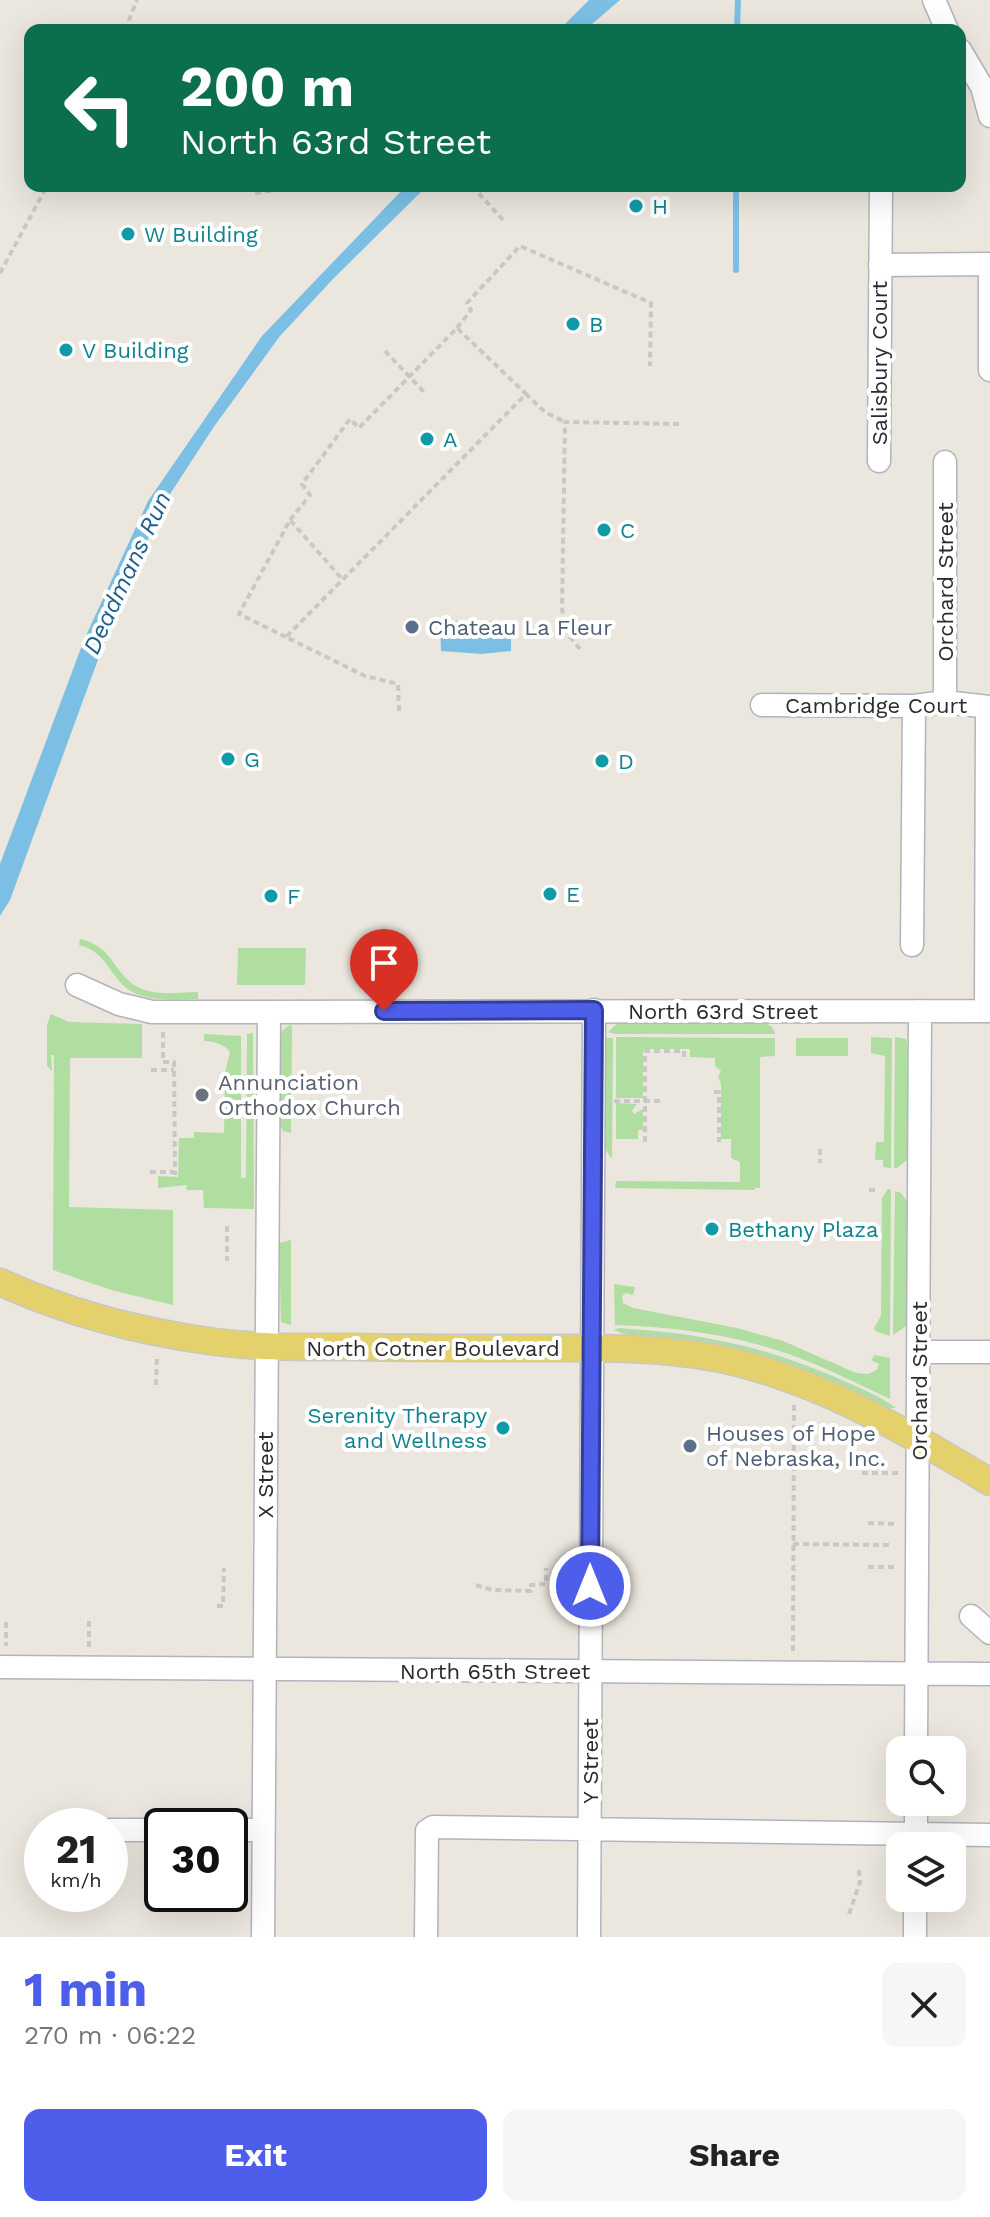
<!DOCTYPE html>
<html lang="en">
<head>
<meta charset="utf-8">
<style>
  :root { --surface:#fff; --page:#f6f6f6; --text:#222; --muted:#767676; --accent:#4d5fea }
  body { margin:0; font-family:"Work Sans",sans-serif; background:var(--page); color:var(--text); height:100vh; display:flex; flex-direction:column; font-size:30px; white-space:nowrap }
  * { box-sizing:border-box; margin:0 }
  p { font-size:26px; color:var(--muted) }
  .icon { flex:none; width:44px; height:44px; fill:none; stroke:currentColor; stroke-width:2; stroke-linecap:round; stroke-linejoin:round }
  .map { position:relative; height:1937px; overflow:hidden }
  .details { display:flex; flex-direction:column; background:var(--surface); flex:1 }
  .details>* { flex:none }
  .banner { position:absolute; left:24px; top:24px; width:942px; height:168px; border-radius:16px; box-shadow:0 8px 32px #0002; background:#0b6e4f; color:#fff; overflow:hidden }
  .tools { position:absolute; left:886px; top:1736px; display:grid; gap:16px }
  .tools a { display:grid; place-items:center; width:80px; height:80px; border-radius:16px; background:var(--surface); box-shadow:0 8px 32px #0002; font-size:40px }
  .speed { position:absolute; left:24px; top:1808px; display:flex; gap:16px; font-size:40px; font-weight:700; text-align:center }
  .speed>* { display:grid; place-content:center; width:104px; height:104px; border-radius:50%; background:var(--surface); box-shadow:0 8px 32px #0002; line-height:1 }
  .speed small { font-size:20px; font-weight:400 }
  .speed .limit { border:4px solid #111; border-radius:12px; background:#fff; color:#111 }
  .pin { position:absolute; display:grid; place-items:center; width:68px; height:68px; color:#fff; margin:-82px -34px; border-radius:50% 50% 50% 0; rotate:-45deg; box-shadow:0 0 8px #0007 }
  .pin .icon { rotate:45deg }
  .me { position:absolute; width:88px; margin:-44px; rotate:0deg; stroke-linejoin:round; filter:drop-shadow(0 0 6px #0008) }
  .turn { display:flex; align-items:center; gap:28px; height:168px; padding:0 24px; font-size:36px }
  .turn .icon { width:104px; height:104px; stroke-width:2.5 }
  .turn b { display:block; font-size:56px; line-height:68px }
  .round { display:grid; place-items:center; flex:none; width:84px; height:84px; border-radius:16px; background:var(--page) }
  .summary { display:flex; align-items:center; justify-content:space-between; height:136px; padding:0 24px }
  h1 { font-size:48px; font-weight:700; line-height:60px; color:var(--accent) }
  .button { display:flex; gap:16px; margin-top:auto; padding:16px 24px }
  .button a { flex:1; height:92px; border-radius:16px; background:var(--accent); color:#fff; font-size:32px; font-weight:700; line-height:92px; text-align:center }
  .button a+a { background:var(--page); color:var(--text) }
  .map>svg:first-child { display:block }
  .green { fill:#b0dda0 }
  .water { fill:#7bc0e4 }
  .lines { fill:none; stroke-linecap:round; stroke-linejoin:round }
  .stream { stroke:#7bc0e4; stroke-width:6 }
  .minor-casing { stroke:#b2b3bd; stroke-width:25 }
  .major-casing { stroke:#c8c8c8; stroke-width:29 }
  .path { stroke:#c8c8c8; stroke-width:4; stroke-dasharray:6 4; stroke-linecap:butt }
  .minor { stroke:#fff; stroke-width:22 }
  .major { stroke:#e4d16b; stroke-width:26 }
  .route-casing { stroke:#323e98; stroke-width:20 }
  .route { stroke:#4d5fea; stroke-width:14 }
  .culture-dot { fill:#0f9aa8; stroke:#fff; stroke-width:3 }
  .service-dot { fill:#5c6f8a; stroke:#fff; stroke-width:3 }
  .worship-dot { fill:#6b7280; stroke:#fff; stroke-width:3 }
  .labels { text-anchor:middle; stroke-width:8; stroke-linejoin:round; paint-order:stroke }
  .culture-label { font-size:22px; fill:#0d838f; stroke:#fff; text-anchor:start }
  .street-label { font-size:22px; fill:#2b2b2b; stroke:#fff }
  .service-label { font-size:22px; fill:#4e5e75; stroke:#fff; text-anchor:start }
  .worship-label { font-size:22px; fill:#5b616d; stroke:#fff; text-anchor:start }
  .water-label { font-size:24px; font-style:italic; fill:#1a5f90; stroke:#fff }
</style>
</head>
<body>
<div class="map">
<svg width="990" height="1937" viewBox="0 0 990 1937">
  <rect width="100%" height="100%" fill="#ebe7de"/>
  <path class="green" d="M 80,939 C 115,946 113,977 142,989 C 159,996 180,992 198,992 L 198,999 C 172,999 139,1004 120,982 C 106,966 102,951 79,945 Z
    M 238,948 L 306,948 L 305,985 L 237,985 Z
    M 51,1014 L 69,1022 L 142,1024 L 142,1058 L 70,1058 L 69,1207 L 173,1210 L 173,1305 L 111,1290 L 53,1270 L 54,1055 L 51,1055 L 52,1071 L 47,1066 L 47,1025 Z
    M 763,1022 L 772,1027 L 775,1034 L 614,1034 L 608,1032 L 618,1023 Z
    M 291,1024 L 292,1028 L 291,1133 L 283,1131 L 279,1124 L 279,1041 L 282,1031 Z
    M 253,1033 L 254,1209 L 204,1208 L 203,1190 L 186,1190 L 187,1185 L 158,1188 L 158,1176 L 178,1177 L 179,1138 L 194,1138 L 194,1132 L 224,1133 L 225,1073 L 230,1052 C 225,1044 212,1041 204,1041 L 204,1034 L 241,1036 L 241,1178 L 246,1178 L 247,1034 Z
    M 616,1037 L 775,1038 L 775,1056 L 760,1057 L 760,1188 L 755,1188 L 755,1190 L 615,1188 L 616,1181 L 740,1182 L 740,1162 L 731,1158 L 731,1139 L 721,1139 L 721,1084 L 718,1077 L 721,1071 L 715,1066 L 715,1058 L 690,1057 L 690,1049 L 643,1049 L 643,1098 L 616,1098 Z
    M 871,1037 L 892,1038 L 891,1168 L 883,1167 L 883,1160 L 875,1160 L 876,1142 L 884,1142 L 885,1056 L 871,1053 Z
    M 895,1037 L 906,1039 L 907,1043 L 907,1160 L 897,1168 L 894,1168 Z
    M 606,1038 L 613,1038 L 612,1159 L 604,1148 Z
    M 796,1038 L 848,1038 L 848,1056 L 796,1056 Z
    M 616,1103 L 637,1104 L 632,1111 L 634,1114 L 643,1109 L 643,1130 L 638,1130 L 638,1139 L 616,1139 Z
    M 888,1189 L 891,1190 L 890,1336 L 875,1331 L 874,1328 L 881,1316 L 882,1198 Z
    M 895,1191 L 901,1193 L 907,1201 L 907,1313 L 906,1326 L 893,1335 Z
    M 291,1240 L 291,1325 L 281,1322 L 279,1243 Z
    M 614,1284 L 635,1287 L 633,1295 L 626,1293 L 622,1296 L 623,1303 L 633,1308 L 737,1328 L 783,1341 L 856,1373 L 868,1374 L 877,1370 L 879,1364 L 871,1360 L 875,1355 L 890,1358 L 890,1399 C 864,1387 839,1374 812,1363 C 749,1337 683,1327 615,1325 Z
    M 618,1328 C 699,1333 760,1345 835,1377 C 855,1386 879,1395 896,1408 L 887,1408 C 803,1368 720,1337 626,1335 L 614,1330 Z"/>
  <path class="water" d="M 589,0 L 620,0 L 585,30 L 559,30 Z
    M 406,186 L 427,186 L 333,279 L 280,336 L 213,428 L 161,508 L 103,646 L 10,900 L 0,916 L 0,864 L 84,640 L 148,501 L 262,336 Z
    M 440,621 L 511,621 L 511,651 L 482,654 L 441,651 Z"/>
  <g class="lines">
    <path class="stream" d="M 737,30 L 738,0
      M 736,270 L 736,186"/>
    <g class="minor-casing">
      <path id="minor" d="M 934,0 L 947,30
        M 960,50 L 982,87 L 990,116
        M 990,264 L 990,370
        M 880,265 L 990,264
        M 879,461 L 881,186
        M 945,462 L 945,702
        M 762,705 L 914,706 L 945,702 L 990,707
        M 912,945 L 914,706
        M 77,985 L 119,1004 L 152,1012 L 990,1011
        M 986,1011 L 987,707
        M 918,1352 L 990,1352
        M 971,1616 L 990,1633
        M 0,1667 L 990,1674
        M 916,1750 L 920,1011
        M 110,1830 L 162,1830
        M 230,1830 L 263,1830
        M 916,1846 L 916,1802
        M 263,1937 L 269,1013
        M 426,1937 L 427,1831 L 433,1827 L 990,1835
        M 589,1937 L 594,1010
        M 915,1937 L 915,1898"/>
    </g>
    <g class="major-casing">
      <path id="major" d="M 0,1282 C 66,1312 137,1331 209,1341 C 257,1348 305,1347 354,1347 C 410,1348 466,1348 523,1348 C 587,1348 652,1346 716,1358 C 813,1377 906,1431 990,1482"/>
    </g>
    <path class="path" d="M 125,30 L 137,0
      M 472,186 L 503,220
      M 255,193 L 305,186
      M 0,273 L 47,186
      M 457,328 L 471,310 L 467,303 L 520,246 L 651,303 L 650,366
      M 385,351 L 425,393
      M 290,520 L 310,495 L 302,484 L 350,419 L 359,428 L 457,328 L 526,394
      M 286,637 L 239,614 L 290,520 L 343,580
      M 580,649 L 570,637 L 562,610 L 565,422 L 680,424
      M 399,711 L 398,684 L 365,676 L 286,637 L 526,394 L 545,412 L 565,422
      M 163,1032 L 163,1062 L 174,1062 L 175,1175
      M 151,1070 L 174,1070
      M 714,1092 L 719,1092 L 719,1142
      M 614,1101 L 660,1101
      M 645,1142 L 645,1051 L 684,1051 L 684,1057
      M 820,1149 L 820,1163
      M 150,1172 L 175,1172
      M 869,1190 L 875,1190
      M 227,1226 L 227,1261
      M 156,1385 L 157,1355
      M 862,1473 L 899,1473
      M 868,1523 L 898,1524
      M 793,1544 L 891,1545
      M 868,1567 L 898,1567
      M 476,1585 L 492,1590 L 531,1591 L 531,1585 L 546,1584 L 546,1568
      M 217,1606 L 223,1606 L 224,1568
      M 6,1622 L 6,1646
      M 89,1647 L 89,1621
      M 793,1651 L 794,1405
      M 849,1914 L 860,1882 L 859,1872 L 862,1869"/>
    <use href="#minor" class="minor"/>
    <use href="#major" class="major"/>
  </g>
  <g class="lines">
    <g class="route-casing">
      <path id="route" d="M 384,1011 L 594,1010 L 590,1586"/>
    </g>
    <use href="#route" class="route"/>
  </g>
  <g class="culture-dot">
    <circle cx="636" cy="206" r="8"/>
    <circle cx="128" cy="234" r="8"/>
    <circle cx="573" cy="324" r="8"/>
    <circle cx="66" cy="350" r="8"/>
    <circle cx="427" cy="439" r="8"/>
    <circle cx="604" cy="530" r="8"/>
    <circle cx="228" cy="759" r="8"/>
    <circle cx="602" cy="761" r="8"/>
    <circle cx="550" cy="894" r="8"/>
    <circle cx="271" cy="896" r="8"/>
    <circle cx="712" cy="1229" r="8"/>
    <circle cx="503" cy="1428" r="8"/>
  </g>
  <g class="service-dot">
    <circle cx="412" cy="627" r="8"/>
    <circle cx="690" cy="1446" r="8"/>
  </g>
  <circle class="worship-dot" cx="202" cy="1095" r="8"/>
  <g class="labels">
    <g class="culture-label">
      <text x="652" y="214">H</text>
      <text x="144" y="242">W Building</text>
      <text x="589" y="332">B</text>
      <text x="82" y="358">V Building</text>
      <text x="443" y="447">A</text>
      <text x="620" y="538">C</text>
      <text x="244" y="767">G</text>
      <text x="618" y="769">D</text>
      <text x="566" y="902">E</text>
      <text x="287" y="904">F</text>
      <text x="728" y="1237">Bethany Plaza</text>
      <text x="487" y="1423" text-anchor="end">Serenity Therapy<tspan x="487" dy="25">and Wellness</tspan></text>
    </g>
    <g class="street-label">
      <text transform="translate(879 363) rotate(-90)" y="8">Salisbury Court</text>
      <text transform="translate(945 582) rotate(-90)" y="8">Orchard Street</text>
      <text x="876" y="713">Cambridge Court</text>
      <text x="723" y="1019">North 63rd Street</text>
      <text x="433" y="1356">North Cotner Boulevard</text>
      <text transform="translate(919 1381) rotate(-90)" y="8">Orchard Street</text>
      <text transform="translate(265 1475) rotate(-90)" y="8">X Street</text>
      <text x="495" y="1679">North 65th Street</text>
      <text transform="translate(590 1761) rotate(-90)" y="8">Y Street</text>
    </g>
    <g class="service-label">
      <text x="428" y="635">Chateau La Fleur</text>
      <text x="706" y="1441">Houses of Hope<tspan x="706" dy="25">of Nebraska, Inc.</tspan></text>
    </g>
    <g class="worship-label">
      <text x="218" y="1090">Annunciation<tspan x="218" dy="25">Orthodox Church</tspan></text>
    </g>
    <g class="water-label">
      <text transform="translate(127 573) rotate(-65)" y="8">Deadmans Run</text>
    </g>
  </g>
</svg>
<div class="tools">
<a><svg class="icon" aria-label="search" viewBox="0 0 24 24"><circle cx="10" cy="10" r="6"/><path d="M15 15l6 6"/></svg></a>
<a><svg class="icon" aria-label="layers" viewBox="0 0 24 24"><path d="M12 4l9 5-9 5-9-5zM3 14l9 5 9-5"/></svg></a>
</div>
<div class="speed"><div>21<small>km/h</small></div><div class="limit">30</div></div>
<div class="pin" style="left:384px;top:1011px;background:#d93025"><svg class="icon" aria-label="arrive" viewBox="0 0 24 24"><path d="M6 21V4h12l-3 4 3 4H6"/></svg></div>
<svg class="me" style="left:590px;top:1586px" viewBox="-20 -20 40 40"><circle r="17" fill="#4d5fea" stroke="#fff" stroke-width="3"/><path d="M0-11L8 9 0 5-8 9z" fill="#fff"/></svg>
<div class="banner">
<div class="turn"><svg class="icon" aria-label="left" viewBox="0 0 24 24"><path d="M17 20v-9H6M10 6l-5 5 5 5"/></svg><div><b>200 m</b>North 63rd Street</div></div>
</div>
</div>
<section class="details">
<div class="summary"><div><h1>1 min</h1><p>270 m · 06:22</p></div><a class="round"><svg class="icon" aria-label="close" viewBox="0 0 24 24"><path d="M6 6l12 12M18 6L6 18"/></svg></a></div>
<div class="button"><a>Exit</a><a>Share</a></div>
</section>
</body>
</html>
